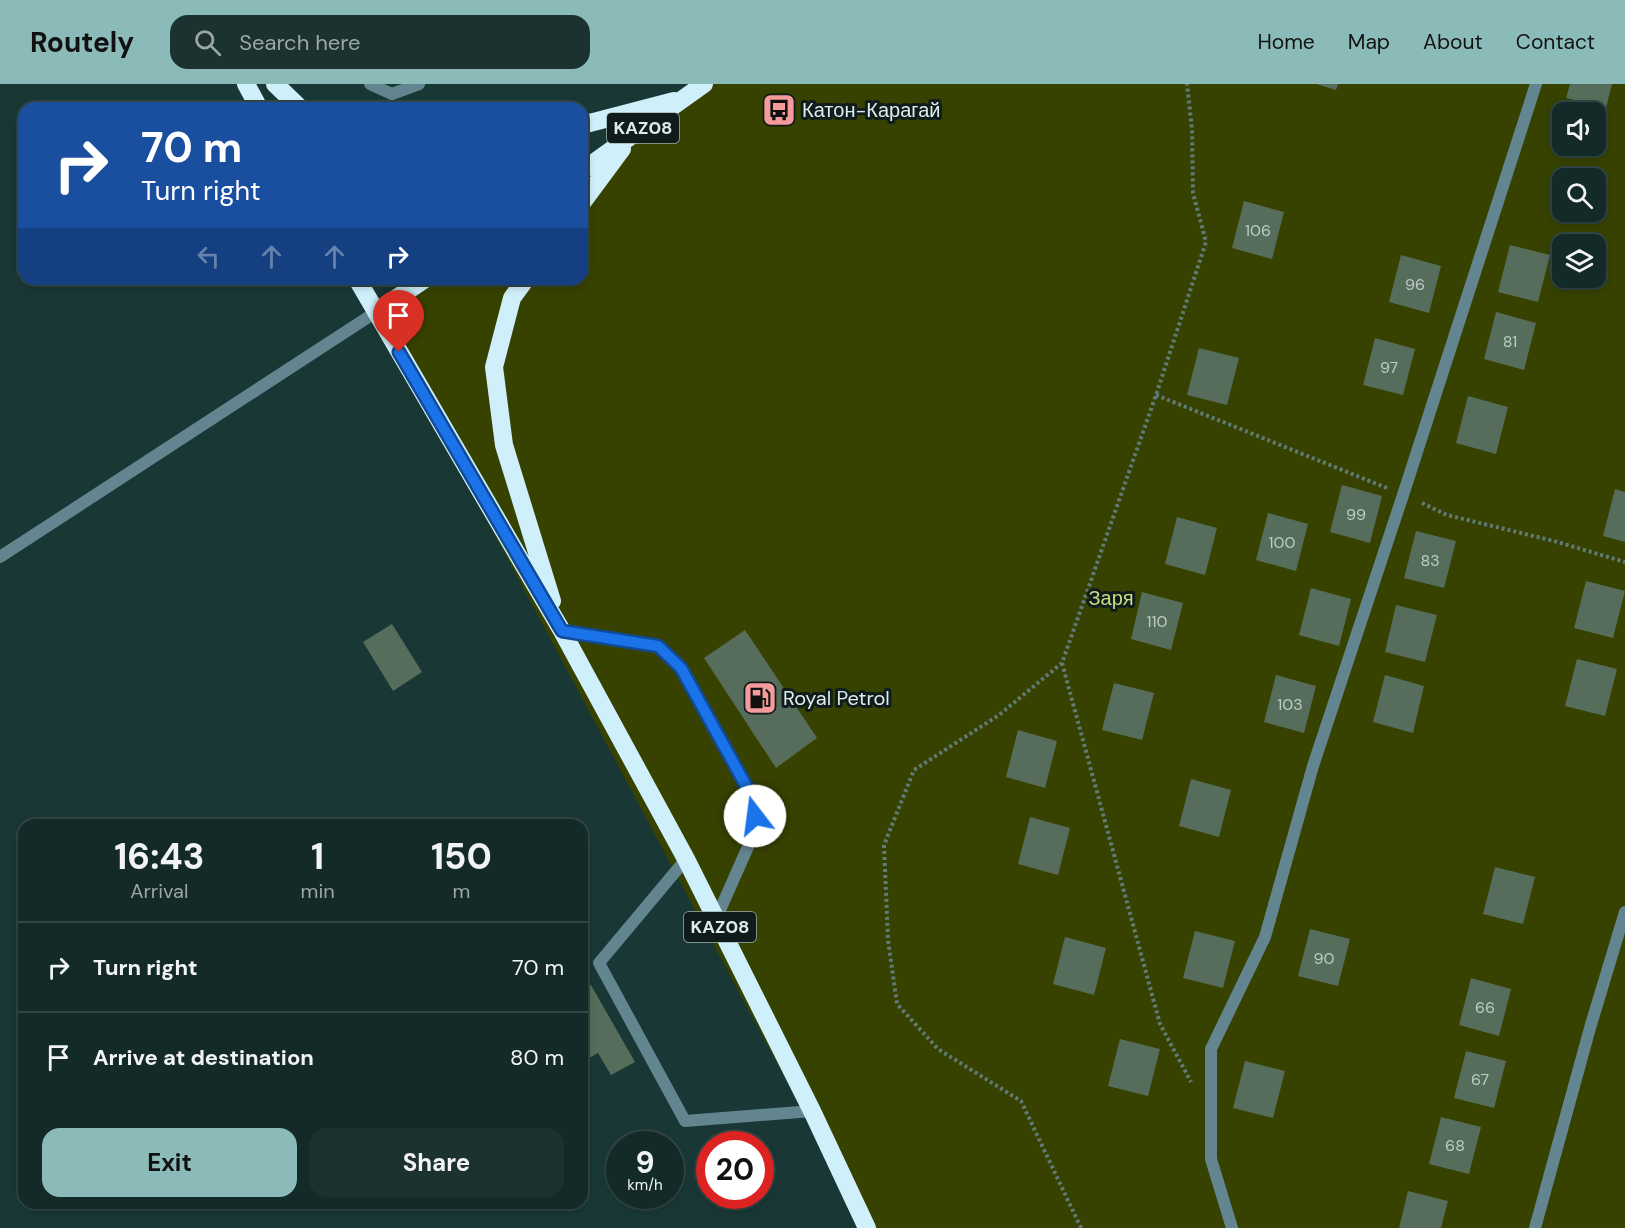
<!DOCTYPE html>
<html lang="en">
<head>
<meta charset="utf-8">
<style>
  :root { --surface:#132a28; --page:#1c3230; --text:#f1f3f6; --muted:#9da7a8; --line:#324645; --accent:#8bbbb9 }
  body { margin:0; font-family:"DM Sans",sans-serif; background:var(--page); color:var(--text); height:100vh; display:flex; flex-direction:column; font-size:22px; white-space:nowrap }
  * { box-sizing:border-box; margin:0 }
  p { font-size:20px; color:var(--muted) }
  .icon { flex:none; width:33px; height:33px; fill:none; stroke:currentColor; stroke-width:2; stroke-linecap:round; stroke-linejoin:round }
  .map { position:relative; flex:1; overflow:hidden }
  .sheet { position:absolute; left:18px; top:735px; width:570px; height:390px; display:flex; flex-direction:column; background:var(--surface); border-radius:18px; box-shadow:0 3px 9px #0003,0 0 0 2px var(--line) }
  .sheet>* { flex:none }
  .hud { position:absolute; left:18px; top:18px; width:570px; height:183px; border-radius:18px; box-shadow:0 3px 9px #0003,0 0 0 2px var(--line); background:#1a4fa0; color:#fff; overflow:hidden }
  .tools { position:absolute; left:1552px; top:18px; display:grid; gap:12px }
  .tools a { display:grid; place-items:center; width:54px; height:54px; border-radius:12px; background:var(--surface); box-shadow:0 3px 9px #0003,0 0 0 2px var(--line); font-size:30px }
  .speed { position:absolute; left:606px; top:1047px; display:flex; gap:12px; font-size:30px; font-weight:700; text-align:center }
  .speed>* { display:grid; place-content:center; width:78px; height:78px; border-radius:50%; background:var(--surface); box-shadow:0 3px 9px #0003,0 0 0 2px var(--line); line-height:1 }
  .speed small { font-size:15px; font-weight:400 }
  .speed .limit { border:9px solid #d22; background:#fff; color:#111 }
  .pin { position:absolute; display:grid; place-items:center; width:51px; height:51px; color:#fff; margin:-62px -26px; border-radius:50% 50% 50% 0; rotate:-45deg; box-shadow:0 0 6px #0007 }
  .pin .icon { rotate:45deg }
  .me { position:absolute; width:66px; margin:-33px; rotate:345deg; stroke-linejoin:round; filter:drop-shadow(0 0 4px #0008) }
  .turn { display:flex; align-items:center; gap:21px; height:126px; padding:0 24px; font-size:27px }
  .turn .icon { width:78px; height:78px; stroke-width:2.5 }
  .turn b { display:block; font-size:42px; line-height:51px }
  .lanes { display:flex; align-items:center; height:57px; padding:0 24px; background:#0003; justify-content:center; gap:30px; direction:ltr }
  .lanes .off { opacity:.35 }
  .eta { display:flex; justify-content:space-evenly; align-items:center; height:102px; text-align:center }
  .eta b { font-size:36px; font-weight:700; line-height:42px }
  .action { display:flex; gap:12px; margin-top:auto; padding:12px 24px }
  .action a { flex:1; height:69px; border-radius:18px; background:var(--accent); color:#111; font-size:24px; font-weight:700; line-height:69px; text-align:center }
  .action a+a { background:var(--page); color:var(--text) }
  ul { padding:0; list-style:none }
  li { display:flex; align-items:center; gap:18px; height:90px; padding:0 24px; border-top:2px solid var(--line) }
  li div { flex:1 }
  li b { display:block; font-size:22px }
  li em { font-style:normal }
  header { display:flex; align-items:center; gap:36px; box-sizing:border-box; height:84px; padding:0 30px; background:var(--accent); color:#111 }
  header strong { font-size:28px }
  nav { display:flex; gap:33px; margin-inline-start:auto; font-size:21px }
  .search { width:420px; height:54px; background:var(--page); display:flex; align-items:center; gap:15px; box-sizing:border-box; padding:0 21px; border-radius:18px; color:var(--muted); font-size:22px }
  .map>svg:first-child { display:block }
  .green { fill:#374201; fill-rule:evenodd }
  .building { fill:#566d5c }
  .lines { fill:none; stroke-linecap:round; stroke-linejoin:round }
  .path { stroke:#607a77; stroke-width:4; stroke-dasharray:3 3; stroke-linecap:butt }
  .lane { stroke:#638590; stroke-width:12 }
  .street { stroke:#638590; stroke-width:12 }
  .highway { stroke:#cff0fb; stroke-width:18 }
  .route-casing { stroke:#114b97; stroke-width:15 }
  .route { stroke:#1a73e8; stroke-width:10 }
  .labels { text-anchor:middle; stroke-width:6; stroke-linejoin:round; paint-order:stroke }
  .number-label { font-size:16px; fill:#baccc6 }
  .shield { fill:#0f1c1b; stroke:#9eaeac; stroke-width:1.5 }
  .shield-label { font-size:18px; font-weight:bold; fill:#dbecea }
  .poi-label { font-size:20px; fill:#dbecea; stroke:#0f1c1b; text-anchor:start }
  .park-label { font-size:20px; fill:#c7dd7e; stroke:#0f1c1b }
</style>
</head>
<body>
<header>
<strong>Routely</strong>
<div class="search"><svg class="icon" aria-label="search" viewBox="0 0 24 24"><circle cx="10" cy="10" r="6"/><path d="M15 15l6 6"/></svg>Search here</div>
<nav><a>Home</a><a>Map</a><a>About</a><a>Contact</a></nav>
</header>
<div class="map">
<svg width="1625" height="1144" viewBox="0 0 1625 1144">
  <rect width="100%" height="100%" fill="#193835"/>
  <path class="green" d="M 701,0 L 1625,0 L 1625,1144 L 865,1144 L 376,228 L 423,195 L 582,195 L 582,86 ZM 1563,28 L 1596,28 L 1596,62 L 1563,62 ZM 1563,94 L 1596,94 L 1596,128 L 1563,128 ZM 1563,160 L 1596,160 L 1596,194 L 1563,194 Z"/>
  <path class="building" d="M 1316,0 L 1338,0 L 1336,6 Z
    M 1570,0 L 1612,0 L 1606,24 L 1566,14 Z
    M 1244,117 L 1284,128 L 1272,175 L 1232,164 Z
    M 1510,161 L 1550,171 L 1538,218 L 1498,208 Z
    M 1401,171 L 1441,182 L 1429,229 L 1389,218 Z
    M 1496,228 L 1536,239 L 1524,286 L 1484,275 Z
    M 1375,254 L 1415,265 L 1403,311 L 1363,301 Z
    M 1199,264 L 1239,274 L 1227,321 L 1187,311 Z
    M 1468,312 L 1508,323 L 1496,370 L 1456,359 Z
    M 1342,401 L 1382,412 L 1370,459 L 1330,448 Z
    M 1615,405 L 1625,408 L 1625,458 L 1603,452 Z
    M 1268,429 L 1308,440 L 1296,487 L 1256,476 Z
    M 1177,433 L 1217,444 L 1205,491 L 1165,480 Z
    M 1416,447 L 1456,457 L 1444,504 L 1404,494 Z
    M 1586,497 L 1625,507 L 1613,554 L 1574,544 Z
    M 1311,504 L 1351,515 L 1339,562 L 1299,551 Z
    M 1142,508 L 1183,519 L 1171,566 L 1131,555 Z
    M 1396,521 L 1437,531 L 1425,578 L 1385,568 Z
    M 392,540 L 422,588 L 393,607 L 363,558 Z
    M 745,546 L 817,654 L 776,684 L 704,574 Z
    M 1577,575 L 1617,585 L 1605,632 L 1565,622 Z
    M 1276,591 L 1316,602 L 1304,649 L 1264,638 Z
    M 1385,591 L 1424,602 L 1413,649 L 1373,638 Z
    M 1114,599 L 1154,609 L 1142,656 L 1102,646 Z
    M 1018,646 L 1057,657 L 1045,704 L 1006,693 Z
    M 1191,695 L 1231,706 L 1219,753 L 1179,742 Z
    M 1030,733 L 1070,744 L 1058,791 L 1018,780 Z
    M 1495,783 L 1535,793 L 1523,840 L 1483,830 Z
    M 1310,845 L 1350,855 L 1338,902 L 1298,892 Z
    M 1195,847 L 1235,857 L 1223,904 L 1183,894 Z
    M 1065,853 L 1106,864 L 1094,911 L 1053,900 Z
    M 1471,894 L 1511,905 L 1499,952 L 1459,941 Z
    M 591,901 L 635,978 L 611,991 L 598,969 L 582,978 L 582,906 Z
    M 1120,955 L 1160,965 L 1148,1012 L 1108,1002 Z
    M 1466,967 L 1506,977 L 1494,1024 L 1454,1014 Z
    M 1245,977 L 1285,987 L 1273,1034 L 1233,1024 Z
    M 1441,1033 L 1481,1043 L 1469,1090 L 1429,1080 Z
    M 1408,1107 L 1448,1117 L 1441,1144 L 1399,1144 Z"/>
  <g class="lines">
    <path class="path" d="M 1156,311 L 1387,404
      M 1422,419 L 1447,431 L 1554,457 L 1625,478
      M 1062,579 L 1160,940 L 1191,998
      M 1081,1144 L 1021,1017 L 938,965 L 897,920 L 888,856 L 884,761 L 914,686 L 999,631 L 1062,579 L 1156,311 L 1206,158 L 1193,109 L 1192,45 L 1187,0"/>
    <path class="lane" d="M 370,0 L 392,10 L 419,0
      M 562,547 L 658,562 L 681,584 L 755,718 L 755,747 L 716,835
      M 686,775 L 599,879 L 685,1037 L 812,1027"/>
    <path class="street" d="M 0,473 L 376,228
      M 1232,1144 L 1211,1075 L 1211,965 L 1265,853 L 1313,682 L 1403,411 L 1536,0
      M 1535,1144 L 1590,944 L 1625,828"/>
    <path class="highway" d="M 246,0 L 259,24
      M 275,0 L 300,24
      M 582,41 L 674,17
      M 582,87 L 704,0
      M 582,119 L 622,65
      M 357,195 L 562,547 L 686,775 L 812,1027 L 867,1144
      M 526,195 L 512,214 L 494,283 L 504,361 L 552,517
      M 376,228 L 425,195"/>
  </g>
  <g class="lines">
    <g class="route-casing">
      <path id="route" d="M 399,268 L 562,547 L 658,562 L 681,584 L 755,718 L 755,732"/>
    </g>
    <use href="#route" class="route"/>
  </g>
  <defs>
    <g id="bus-square" transform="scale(1.725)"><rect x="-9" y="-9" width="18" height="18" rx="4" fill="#f59b9b" stroke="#0f1c1b"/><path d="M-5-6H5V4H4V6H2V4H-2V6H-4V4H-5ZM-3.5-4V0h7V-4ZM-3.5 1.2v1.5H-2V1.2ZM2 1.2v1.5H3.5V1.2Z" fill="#111"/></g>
    <g id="fuel-square" transform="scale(1.725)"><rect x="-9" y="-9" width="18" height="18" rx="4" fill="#f59b9b" stroke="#0f1c1b"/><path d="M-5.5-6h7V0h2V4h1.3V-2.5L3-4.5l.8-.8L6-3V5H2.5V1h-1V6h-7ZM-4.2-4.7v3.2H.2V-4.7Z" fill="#111"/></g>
  </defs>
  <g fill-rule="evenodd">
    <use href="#bus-square" x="779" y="26"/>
    <use href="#fuel-square" x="760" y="614"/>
  </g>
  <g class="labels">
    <g class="number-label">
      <text x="1258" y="152">106</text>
      <text x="1415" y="206">96</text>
      <text x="1510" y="263">81</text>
      <text x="1389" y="289">97</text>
      <text x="1356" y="436">99</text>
      <text x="1282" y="464">100</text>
      <text x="1430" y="482">83</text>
      <text x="1157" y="543">110</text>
      <text x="1290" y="626">103</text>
      <text x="1324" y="880">90</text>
      <text x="1485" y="929">66</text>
      <text x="1480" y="1001">67</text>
      <text x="1455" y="1067">68</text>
    </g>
    <g class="shield">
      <rect x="607" y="29" width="72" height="30" rx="4.5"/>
      <rect x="684" y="828" width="72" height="30" rx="4.5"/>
    </g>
    <g class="shield-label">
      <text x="643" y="50">KAZ08</text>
      <text x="720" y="849">KAZ08</text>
    </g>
    <g class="poi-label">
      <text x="802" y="33">Катон-Карагай</text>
      <text x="783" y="621">Royal Petrol</text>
    </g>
    <g class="park-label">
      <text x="1111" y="521">Заря</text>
    </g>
  </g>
</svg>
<div class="tools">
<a><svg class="icon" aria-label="sound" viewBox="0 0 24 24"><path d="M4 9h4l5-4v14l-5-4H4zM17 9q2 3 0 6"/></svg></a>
<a><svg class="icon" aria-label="search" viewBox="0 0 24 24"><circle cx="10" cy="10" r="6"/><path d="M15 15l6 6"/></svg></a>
<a><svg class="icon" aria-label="layers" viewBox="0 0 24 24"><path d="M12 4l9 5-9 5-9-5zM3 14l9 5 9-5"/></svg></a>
</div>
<div class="speed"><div>9<small>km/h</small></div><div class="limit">20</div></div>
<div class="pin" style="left:399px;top:268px;background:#d93025"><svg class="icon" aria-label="arrive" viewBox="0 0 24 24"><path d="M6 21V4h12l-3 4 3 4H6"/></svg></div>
<svg class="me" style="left:755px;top:732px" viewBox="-20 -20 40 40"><circle r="19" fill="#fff"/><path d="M0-13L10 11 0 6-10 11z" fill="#1a73e8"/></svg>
<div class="hud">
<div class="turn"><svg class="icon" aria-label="right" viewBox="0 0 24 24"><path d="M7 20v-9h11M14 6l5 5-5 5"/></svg><div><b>70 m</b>Turn right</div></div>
<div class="lanes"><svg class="icon off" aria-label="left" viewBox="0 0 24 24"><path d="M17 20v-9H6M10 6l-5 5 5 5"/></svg><svg class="icon off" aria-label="ahead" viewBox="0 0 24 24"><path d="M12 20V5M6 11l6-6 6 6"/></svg><svg class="icon off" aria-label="ahead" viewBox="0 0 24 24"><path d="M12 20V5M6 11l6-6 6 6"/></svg><svg class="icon" aria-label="right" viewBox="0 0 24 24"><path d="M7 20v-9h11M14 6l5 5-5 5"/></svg></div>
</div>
<section class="sheet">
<div class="eta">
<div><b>16:43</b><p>Arrival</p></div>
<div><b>1</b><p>min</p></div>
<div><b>150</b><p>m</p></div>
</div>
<ul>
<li><svg class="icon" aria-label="right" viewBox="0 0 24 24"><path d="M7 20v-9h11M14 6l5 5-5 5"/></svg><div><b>Turn right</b></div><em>70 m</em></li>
<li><svg class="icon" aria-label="arrive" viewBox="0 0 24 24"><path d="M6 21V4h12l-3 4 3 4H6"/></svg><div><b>Arrive at destination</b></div><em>80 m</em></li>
</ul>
<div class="action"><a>Exit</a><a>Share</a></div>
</section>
</div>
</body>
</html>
